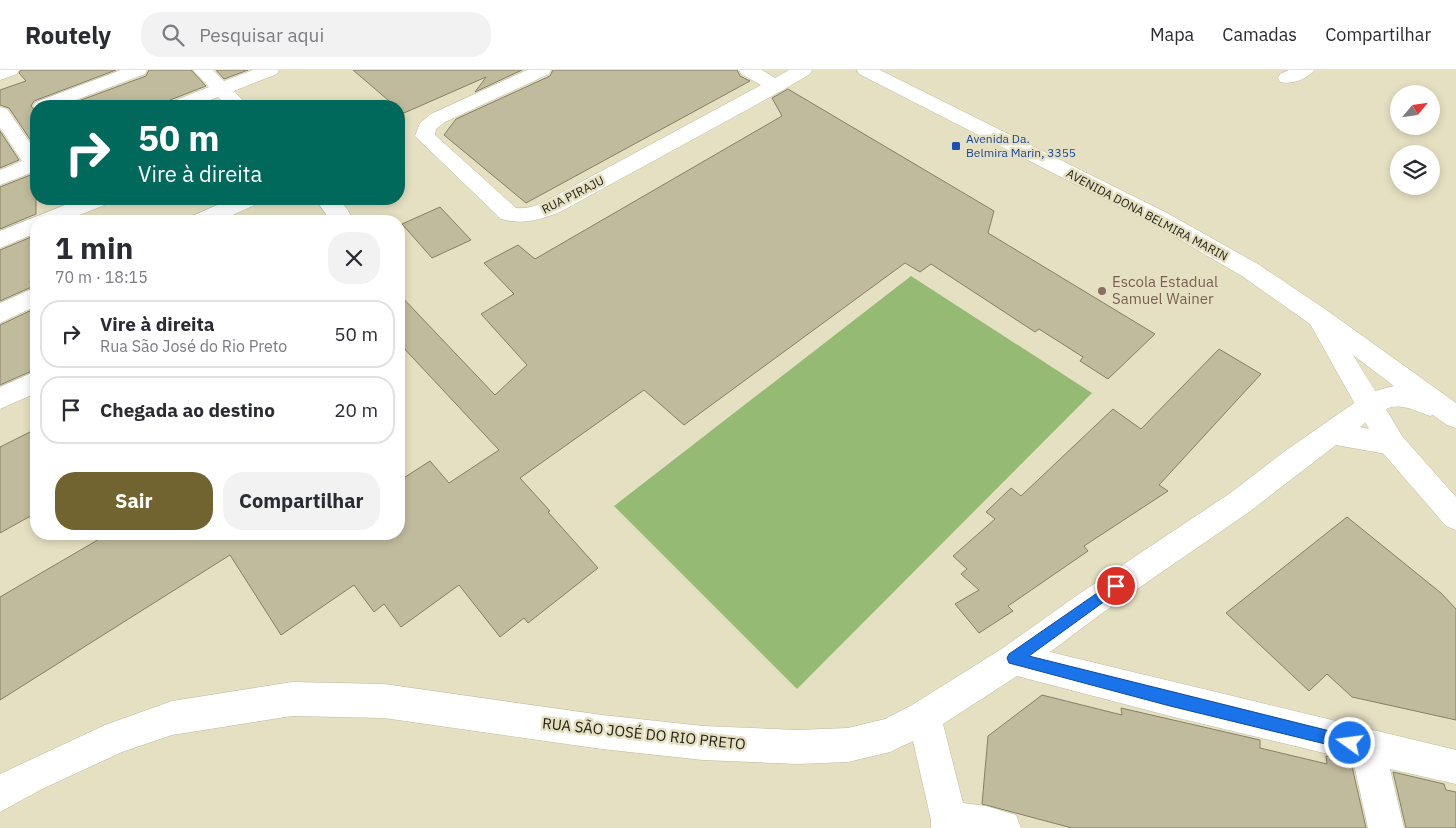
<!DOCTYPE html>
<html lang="pt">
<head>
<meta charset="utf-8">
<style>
  :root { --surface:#fff; --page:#f2f2f3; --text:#2b2b33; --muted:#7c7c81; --line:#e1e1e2; --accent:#726431 }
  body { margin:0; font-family:"IBM Plex Sans",sans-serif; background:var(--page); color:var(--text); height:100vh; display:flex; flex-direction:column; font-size:19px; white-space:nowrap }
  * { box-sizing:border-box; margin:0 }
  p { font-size:16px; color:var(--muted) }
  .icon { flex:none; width:28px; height:28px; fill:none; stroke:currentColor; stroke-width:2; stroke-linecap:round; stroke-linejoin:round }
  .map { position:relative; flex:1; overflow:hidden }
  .side { position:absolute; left:30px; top:145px; width:375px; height:325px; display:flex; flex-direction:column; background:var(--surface); border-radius:20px; box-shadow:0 2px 8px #0003 }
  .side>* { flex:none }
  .banner { position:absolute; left:30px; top:30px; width:375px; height:105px; border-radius:20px; box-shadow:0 2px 8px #0003; background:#00695c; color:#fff; overflow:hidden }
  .needle { width:32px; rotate:61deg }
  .fabs { position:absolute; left:1390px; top:15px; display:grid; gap:10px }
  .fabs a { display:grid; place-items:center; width:50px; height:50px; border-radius:50%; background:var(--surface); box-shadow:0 2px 8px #0003; font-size:25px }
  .pin { position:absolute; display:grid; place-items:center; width:42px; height:42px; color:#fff; margin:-21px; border:2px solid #fff; border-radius:50%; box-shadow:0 1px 5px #0007 }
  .me { position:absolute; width:55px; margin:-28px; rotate:284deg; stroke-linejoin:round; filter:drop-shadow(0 0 4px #0008) }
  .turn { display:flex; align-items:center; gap:18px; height:105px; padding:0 25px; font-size:22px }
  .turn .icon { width:65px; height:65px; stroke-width:2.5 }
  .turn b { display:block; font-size:35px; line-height:42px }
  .round { display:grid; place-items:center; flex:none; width:52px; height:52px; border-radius:20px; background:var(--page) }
  .summary { display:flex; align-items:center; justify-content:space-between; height:85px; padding:0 25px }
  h1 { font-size:30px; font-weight:700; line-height:38px }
  .button { display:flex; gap:10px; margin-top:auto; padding:10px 25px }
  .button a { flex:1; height:58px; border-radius:20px; background:var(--accent); color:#fff; font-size:20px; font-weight:700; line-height:58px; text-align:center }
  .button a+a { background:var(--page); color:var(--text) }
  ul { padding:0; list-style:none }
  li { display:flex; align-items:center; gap:15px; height:68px; margin:0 10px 8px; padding:0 15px; border:2px solid var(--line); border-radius:20px }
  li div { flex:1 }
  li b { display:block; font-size:19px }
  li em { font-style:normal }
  header { display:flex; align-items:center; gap:30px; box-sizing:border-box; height:70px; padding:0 25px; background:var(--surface); border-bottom:1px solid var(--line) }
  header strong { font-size:24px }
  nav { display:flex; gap:28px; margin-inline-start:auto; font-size:18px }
  .search { width:350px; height:45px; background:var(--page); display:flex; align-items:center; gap:12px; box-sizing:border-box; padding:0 18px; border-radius:20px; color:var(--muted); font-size:19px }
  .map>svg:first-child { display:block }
  .green { fill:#95ba73 }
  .building { fill:#c1bb9e; stroke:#857f64 }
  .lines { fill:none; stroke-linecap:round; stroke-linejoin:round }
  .minor-casing { stroke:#bfb89c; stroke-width:1 }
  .primary-casing { stroke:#bfb89c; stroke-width:1 }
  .minor { fill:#fff; fill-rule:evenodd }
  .primary { fill:#fff; fill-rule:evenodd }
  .route { fill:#1a73e8; stroke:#114b97 }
  .transit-dot { fill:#1a4fb4; stroke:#e6e0c2; stroke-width:2 }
  .education-dot { fill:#8d6e63; stroke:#e6e0c2; stroke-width:2 }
  .labels { text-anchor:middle; stroke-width:5; stroke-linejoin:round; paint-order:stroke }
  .far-transit-label { font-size:12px; fill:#164399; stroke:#e6e0c2; text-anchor:start }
  .far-street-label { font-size:12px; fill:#201e13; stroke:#e6e0c2 }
  .education-label { font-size:15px; fill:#785e54; stroke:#e6e0c2; text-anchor:start }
  .street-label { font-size:15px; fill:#201e13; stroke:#e6e0c2 }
</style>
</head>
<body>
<header>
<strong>Routely</strong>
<div class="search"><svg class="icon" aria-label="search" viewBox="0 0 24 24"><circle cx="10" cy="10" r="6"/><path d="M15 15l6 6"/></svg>Pesquisar aqui</div>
<nav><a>Mapa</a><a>Camadas</a><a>Compartilhar</a></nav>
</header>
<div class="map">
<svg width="1456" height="758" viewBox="0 0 1456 758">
  <rect width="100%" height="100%" fill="#e6e0c2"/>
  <path class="green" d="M 911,206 L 1092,323 L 797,619 L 614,436 Z"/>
  <path class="building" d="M 21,0 L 116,0 L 34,31 L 31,36 L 36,42 L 36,78 L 9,38 L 0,35 L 0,20 L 26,11 L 19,3 Z
    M 149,0 L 191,0 L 206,16 L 170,30 L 166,36 L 65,36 L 146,6 Z
    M 216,0 L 248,0 L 224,9 Z
    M 353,0 L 522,0 L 475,22 L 486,7 L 404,43 L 399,39 L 399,36 L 395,36 Z
    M 553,0 L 737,0 L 740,6 L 750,11 L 526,133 L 444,65 L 456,49 L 550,6 Z
    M 788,19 L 994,141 L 988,163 L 1155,264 L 1108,309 L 1080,291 L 1083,287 L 1039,259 L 1035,262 L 931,194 L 920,202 L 905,193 L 684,355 L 644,320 L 520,408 L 550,441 L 548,442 L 598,498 L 528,553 L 524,548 L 500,567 L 459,515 L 401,557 L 384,534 L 374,542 L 354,515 L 281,565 L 230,485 L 0,630 L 0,527 L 108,464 L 399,464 L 399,411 L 430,391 L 449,413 L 499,380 L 399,273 L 399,224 L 495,325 L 527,295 L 481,244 L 514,224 L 484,193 L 518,175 L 535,189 L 782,46 L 772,28 Z
    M 0,61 L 19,90 L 0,98 Z
    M 33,104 L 36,104 L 36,144 L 0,159 L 0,117 Z
    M 440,137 L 471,170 L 432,188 L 402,154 Z
    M 36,165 L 36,215 L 0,231 L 0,180 Z
    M 36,238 L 36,299 L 0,315 L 0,255 Z
    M 1219,279 L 1261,304 L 1159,415 L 1168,421 L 1084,476 L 1088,481 L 1008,536 L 1013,541 L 979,563 L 955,534 L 979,520 L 961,504 L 967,499 L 953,486 L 995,449 L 986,442 L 1011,418 L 1021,426 L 1113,339 L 1141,359 Z
    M 36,359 L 36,443 L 0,463 L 0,377 Z
    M 1347,447 L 1441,523 L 1456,539 L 1456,650 L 1352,627 L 1327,604 L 1309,621 L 1226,543 Z
    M 1042,625 L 1122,645 L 1121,638 L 1260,670 L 1260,678 L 1327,694 L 1326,686 L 1351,692 L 1366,758 L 1072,758 L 982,734 L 988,666 Z
    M 1393,702 L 1444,714 L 1446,720 L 1456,722 L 1456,758 L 1406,758 Z"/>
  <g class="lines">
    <g class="minor-casing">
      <path id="minor" d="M 0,0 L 19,0 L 17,4 L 0,10 Z
        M 121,0 L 147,0 L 145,4 L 60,36 L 36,36 L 36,40 L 33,36 L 36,32 Z
        M 193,0 L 213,0 L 224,11 L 253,0 L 279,0 L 277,4 L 234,21 L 248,36 L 227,36 L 218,27 L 195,36 L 168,36 L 171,32 L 209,17 Z
        M 527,0 L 551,0 L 549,4 L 445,52 L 436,59 L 435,65 L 516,138 C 527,139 535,136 544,132 L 761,15 L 741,4 L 739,0 L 762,0 L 775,8 L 789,0 L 812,0 L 810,4 L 783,20 L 560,142 C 539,150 523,155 501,149 L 415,66 L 420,53 L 431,44 Z
        M 1289,0 L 1314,0 C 1308,9 1291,15 1280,12 L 1278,8 L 1280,4 Z
        M 0,37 L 7,39 L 36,81 L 36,102 L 33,102 L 0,115 L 0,100 L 22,91 L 0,58 Z
        M 80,129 L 110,129 L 107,134 L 65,151 L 36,151 L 36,163 L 0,178 L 0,161 Z
        M 231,129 L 260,129 L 257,134 L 219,151 L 189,151 L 192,146 Z
        M 315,129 L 338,129 L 348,140 L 353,151 L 331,151 Z
        M 36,217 L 36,236 L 0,253 L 0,233 Z
        M 36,301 L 36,323 L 0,339 L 0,317 Z
        M 1369,325 L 1378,329 L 1382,336 L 1378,343 L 1360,357 L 1402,366 L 1406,374 L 1402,382 L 1392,385 L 1336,375 L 1249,442 L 1098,546 L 1050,582 L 1456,680 L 1456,714 L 1390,699 L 1404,758 L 1368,758 L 1353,690 L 1170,646 L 1017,606 L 943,654 L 963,733 L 986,736 L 1016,745 L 1021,758 L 931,758 L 931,750 L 913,671 L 890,682 L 848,692 L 797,694 L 703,690 L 602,679 L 384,648 L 292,646 L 172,665 L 122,682 L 42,719 L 0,742 L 0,704 L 105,655 L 172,631 L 292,612 L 384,614 L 602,645 L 703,656 L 797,660 L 848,658 L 885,649 L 912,635 L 1003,578 L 1076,526 L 1229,424 L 1285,381 L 1360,329 Z"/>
    </g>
    <g class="primary-casing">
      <path id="primary" d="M 857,0 L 880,0 L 1167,143 L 1258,194 L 1325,239 L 1456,333 L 1456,358 L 1447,355 L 1433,345 L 1430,346 C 1416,341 1400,332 1386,339 L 1402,366 L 1456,427 L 1456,460 L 1446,456 L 1382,382 L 1310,254 L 1242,206 L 1151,153 L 859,4 ZM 1353,285 L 1394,316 L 1375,321 Z"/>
    </g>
    <use href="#minor" class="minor"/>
    <use href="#primary" class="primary"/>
  </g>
  <path class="route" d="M 1116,510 L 1120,512 L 1122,516 L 1120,520 L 1029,586 L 1350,666 L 1355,668 L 1357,673 L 1355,678 L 1350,680 L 1170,636 L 1009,593 L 1007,588 L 1009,584 Z"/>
  <rect class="transit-dot" x="951" y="71" width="10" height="10" rx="2.5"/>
  <circle class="education-dot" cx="1102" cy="221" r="5"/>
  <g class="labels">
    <g class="far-transit-label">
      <text x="966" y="73">Avenida Da.<tspan x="966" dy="14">Belmira Marin, 3355</tspan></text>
    </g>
    <g class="far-street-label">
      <text transform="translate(573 125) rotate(-27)" y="4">RUA PIRAJU</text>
      <text transform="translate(1147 145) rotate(28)" y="4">AVENIDA DONA BELMIRA MARIN</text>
    </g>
    <g class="education-label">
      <text x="1112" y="217">Escola Estadual<tspan x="1112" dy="17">Samuel Wainer</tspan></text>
    </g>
    <g class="street-label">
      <text transform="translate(644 664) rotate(6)" y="5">RUA SÃO JOSÉ DO RIO PRETO</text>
    </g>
  </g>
</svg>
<div class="fabs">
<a><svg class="needle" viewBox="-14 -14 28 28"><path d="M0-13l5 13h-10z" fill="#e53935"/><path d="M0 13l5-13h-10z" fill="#7c7c81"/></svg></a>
<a><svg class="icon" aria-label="layers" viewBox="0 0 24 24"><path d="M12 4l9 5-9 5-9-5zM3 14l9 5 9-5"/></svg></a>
</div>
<div class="pin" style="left:1116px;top:516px;background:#d93025"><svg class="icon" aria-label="arrive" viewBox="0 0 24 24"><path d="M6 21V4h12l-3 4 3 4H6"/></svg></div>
<svg class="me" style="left:1350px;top:673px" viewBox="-20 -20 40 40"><circle r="17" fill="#1a73e8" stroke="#fff" stroke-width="3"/><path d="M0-11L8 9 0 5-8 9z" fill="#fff"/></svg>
<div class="banner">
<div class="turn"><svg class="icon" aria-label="right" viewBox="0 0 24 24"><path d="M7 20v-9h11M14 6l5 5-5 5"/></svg><div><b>50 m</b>Vire à direita</div></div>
</div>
<section class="side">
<div class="summary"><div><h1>1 min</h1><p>70 m · 18:15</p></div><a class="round"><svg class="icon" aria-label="close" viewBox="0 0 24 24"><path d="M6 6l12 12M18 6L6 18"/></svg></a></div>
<ul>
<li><svg class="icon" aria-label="right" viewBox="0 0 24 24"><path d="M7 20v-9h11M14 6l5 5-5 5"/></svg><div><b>Vire à direita</b><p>Rua São José do Rio Preto</p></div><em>50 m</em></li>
<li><svg class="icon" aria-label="arrive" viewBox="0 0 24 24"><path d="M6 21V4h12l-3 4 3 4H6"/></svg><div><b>Chegada ao destino</b></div><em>20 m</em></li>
</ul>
<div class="button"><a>Sair</a><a>Compartilhar</a></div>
</section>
</div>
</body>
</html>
